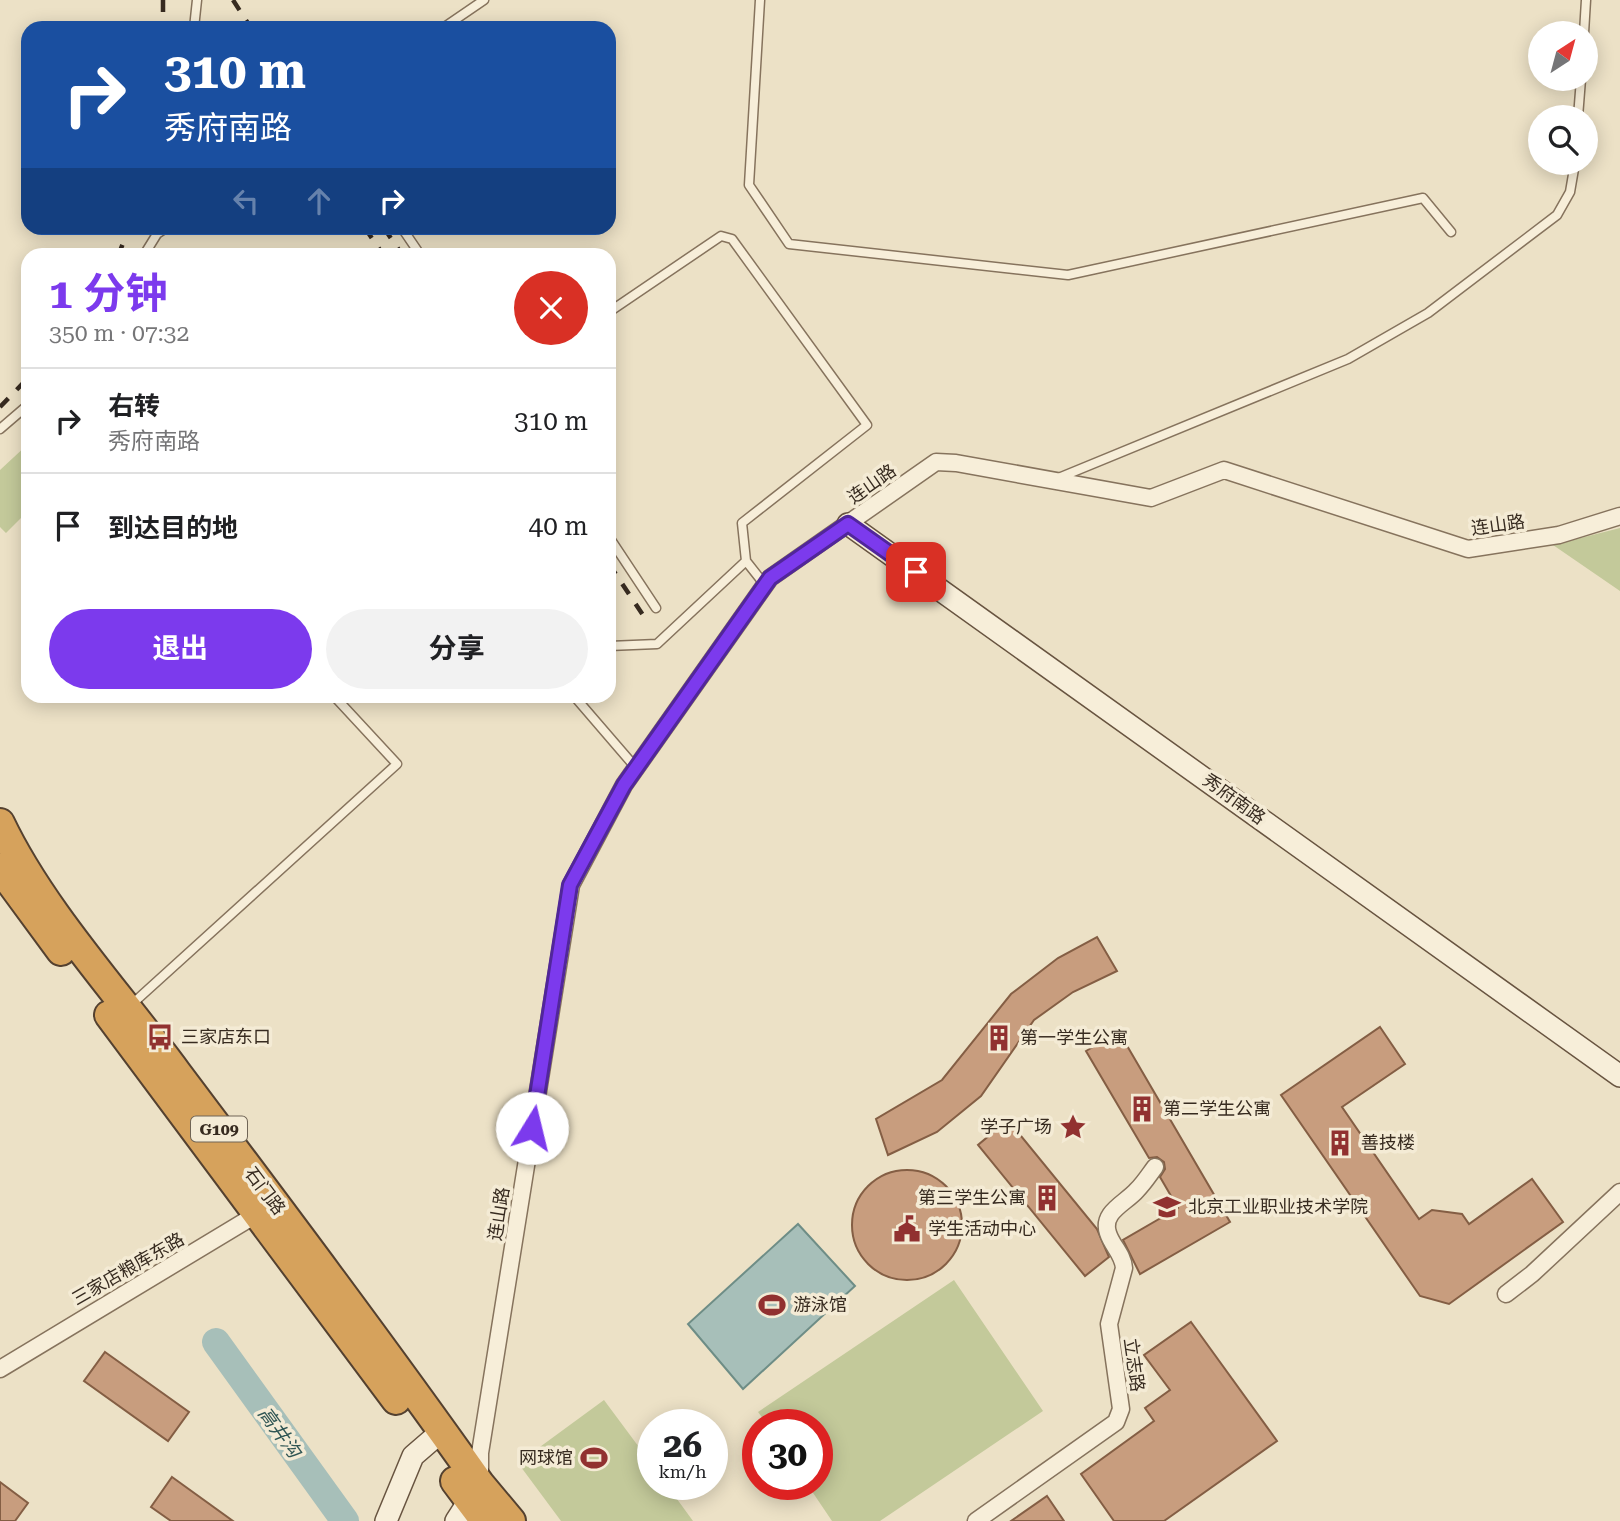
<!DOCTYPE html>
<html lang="zh">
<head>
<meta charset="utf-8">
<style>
  :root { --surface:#fff; --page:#f2f2f2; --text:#202124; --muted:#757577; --line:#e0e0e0; --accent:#7c3aed }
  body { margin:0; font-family:"Roboto Serif","Noto Sans SC",serif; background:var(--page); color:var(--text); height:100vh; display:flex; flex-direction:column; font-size:26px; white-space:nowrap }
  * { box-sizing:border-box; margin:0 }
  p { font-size:23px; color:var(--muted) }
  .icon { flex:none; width:38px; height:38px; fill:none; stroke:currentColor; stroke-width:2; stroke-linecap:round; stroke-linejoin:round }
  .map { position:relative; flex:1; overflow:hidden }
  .details { position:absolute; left:21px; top:248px; width:595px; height:455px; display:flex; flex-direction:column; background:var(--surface); border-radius:21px; box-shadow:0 4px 18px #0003 }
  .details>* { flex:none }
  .top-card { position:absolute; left:21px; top:21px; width:595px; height:214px; border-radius:21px; box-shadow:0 4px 18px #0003; background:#1a4fa0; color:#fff; overflow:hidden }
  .needle { width:46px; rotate:36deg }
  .buttons { position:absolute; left:1528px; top:21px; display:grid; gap:14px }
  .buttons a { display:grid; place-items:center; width:70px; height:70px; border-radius:50%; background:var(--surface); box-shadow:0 4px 18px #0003; font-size:35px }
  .speed { position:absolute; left:637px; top:1409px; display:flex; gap:14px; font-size:35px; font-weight:700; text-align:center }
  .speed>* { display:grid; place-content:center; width:91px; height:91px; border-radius:50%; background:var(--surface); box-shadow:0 4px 18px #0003; line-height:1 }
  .speed small { font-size:18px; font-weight:400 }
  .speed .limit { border:10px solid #d22; background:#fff; color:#111 }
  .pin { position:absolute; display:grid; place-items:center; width:60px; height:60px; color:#fff; margin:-30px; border-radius:14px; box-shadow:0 4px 10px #0006 }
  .me { position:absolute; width:77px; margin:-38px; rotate:9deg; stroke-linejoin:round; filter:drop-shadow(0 0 5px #0008) }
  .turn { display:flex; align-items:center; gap:24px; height:147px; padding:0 28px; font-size:32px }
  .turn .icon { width:91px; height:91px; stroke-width:2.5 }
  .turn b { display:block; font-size:49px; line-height:60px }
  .lanes { display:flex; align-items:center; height:66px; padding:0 28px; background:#0003; justify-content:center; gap:35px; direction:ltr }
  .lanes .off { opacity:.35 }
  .round { display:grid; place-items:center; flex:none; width:74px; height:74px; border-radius:37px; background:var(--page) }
  .overview { display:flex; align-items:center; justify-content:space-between; height:119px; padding:0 28px }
  h1 { font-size:42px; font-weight:700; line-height:52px; color:var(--accent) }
  .action { display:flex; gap:14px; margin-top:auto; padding:14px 28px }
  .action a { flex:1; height:80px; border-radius:42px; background:var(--accent); color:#fff; font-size:28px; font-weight:700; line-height:80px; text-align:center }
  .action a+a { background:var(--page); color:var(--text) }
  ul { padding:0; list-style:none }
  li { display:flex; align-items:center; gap:21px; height:105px; padding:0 28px; border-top:2px solid var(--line) }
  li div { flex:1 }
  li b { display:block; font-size:26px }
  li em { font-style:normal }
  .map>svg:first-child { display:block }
  .green { fill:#c3c99a }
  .water { fill:#a7bfb9; stroke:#6e8d86; stroke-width:2 }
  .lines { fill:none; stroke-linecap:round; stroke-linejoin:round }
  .river { stroke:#a7bfb9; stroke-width:28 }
  .building { fill:#c89d7e; stroke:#845e44; stroke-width:2 }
  .lane-casing { stroke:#86735d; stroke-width:11 }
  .street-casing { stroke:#86735d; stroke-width:19 }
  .secondary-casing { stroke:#685440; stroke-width:24 }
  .highway-casing { stroke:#544130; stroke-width:32 }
  .lane { stroke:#f7eed9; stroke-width:8 }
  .street { stroke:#f7eed9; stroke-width:16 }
  .secondary { stroke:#f7eed9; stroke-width:21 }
  .highway { stroke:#d6a25c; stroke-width:28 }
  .rail { stroke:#372b20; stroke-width:4.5; stroke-dasharray:12 12; stroke-linecap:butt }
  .route-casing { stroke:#51269a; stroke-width:18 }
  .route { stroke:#7c3aed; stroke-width:12 }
  .labels { text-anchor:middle; stroke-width:7; stroke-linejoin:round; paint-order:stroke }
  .shield { fill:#f4ebd5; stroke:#706556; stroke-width:2 }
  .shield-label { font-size:16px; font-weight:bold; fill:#372b20 }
  .street-label { font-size:18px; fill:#372b20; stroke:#f4ebd5 }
  .poi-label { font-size:18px; fill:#372b20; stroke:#f4ebd5; text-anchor:start }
  .water-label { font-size:19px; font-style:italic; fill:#305654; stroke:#f4ebd5 }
</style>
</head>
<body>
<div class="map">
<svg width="1620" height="1521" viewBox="0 0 1620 1521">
  <rect width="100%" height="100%" fill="#ece1c6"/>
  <path class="green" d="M 28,444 L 28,511 L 6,533 L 0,527 L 0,470 Z
    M 1620,528 L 1620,591 L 1553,545 Z
    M 954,1280 L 1043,1411 L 880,1521 L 832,1521 L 807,1484 L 817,1484 L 817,1424 L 767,1424 L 758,1412 Z
    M 604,1400 L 653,1466 L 653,1484 L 666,1484 L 693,1521 L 561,1521 L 518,1463 Z"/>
  <path class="water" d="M 798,1224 L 855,1286 L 743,1389 L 688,1324 Z"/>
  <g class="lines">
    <path class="river" d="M 216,1342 L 345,1521"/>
  </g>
  <path class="building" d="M 1097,937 L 1117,971 L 1073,992 L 1034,1020 L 981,1096 L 937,1132 L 888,1155 L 876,1119 L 942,1080 L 1011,994 L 1058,958 Z
    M 1380,1027 L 1405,1064 L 1342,1107 L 1419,1219 L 1432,1210 L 1462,1214 L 1469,1224 L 1532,1179 L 1563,1222 L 1449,1304 L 1420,1296 L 1281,1095 Z
    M 1119,1032 L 1230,1222 L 1140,1274 L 1123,1240 L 1178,1208 L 1160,1177 L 1165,1169 L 1164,1162 L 1157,1157 L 1149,1158 L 1086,1051 Z
    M 1008,1120 L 1097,1229 L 1109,1257 L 1085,1276 L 978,1145 Z
    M852 1225a55 55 0 1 1 110 0a55 55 0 1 1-110 0Z
    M 1191,1322 L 1277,1441 L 1164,1521 L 1114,1521 L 1081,1474 L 1154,1421 L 1145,1408 L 1170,1390 L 1144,1355 Z
    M 105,1352 L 189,1412 L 168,1441 L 84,1381 Z
    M 172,1477 L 233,1521 L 171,1521 L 151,1507 Z
    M 0,1482 L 28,1503 L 15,1521 L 0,1521 Z
    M 1047,1496 L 1064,1521 L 1011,1521 Z"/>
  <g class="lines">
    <g class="lane-casing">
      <path id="lane" d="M 760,0 L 749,185 L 789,244 L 1068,275 L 1423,198 L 1451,232
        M 194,28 L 197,0
        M 443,28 L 484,0
        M 1584,33 L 1586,0
        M 1578,117 L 1581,79
        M 402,228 L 421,256
        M 144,255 L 157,234 L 166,228
        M 609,312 L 721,236 L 732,239 L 867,425 L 742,523 L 746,561 L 657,644 L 609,646
        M 0,429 L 28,405
        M 1056,479 L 1348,359 L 1428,313 L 1557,215 L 1570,192 L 1575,163
        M 609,537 L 656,608
        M 746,561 L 765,585
        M 574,696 L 636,768
        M 131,1005 L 397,764 L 334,696"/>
    </g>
    <g class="street-casing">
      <path id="street" d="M 1506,1294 L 1532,1274 L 1620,1192
        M 0,1369 L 262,1211
        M 480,1482 L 480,1453 L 571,885 L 624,785 L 770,578 L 936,462 L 956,463 L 1151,498 L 1224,470 L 1468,549 L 1559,535 L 1620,516
        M 976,1521 L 1116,1422 L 1121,1409 L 1109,1324 L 1124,1268 C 1123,1254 1112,1246 1108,1233 C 1101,1212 1126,1203 1137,1190 C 1144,1183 1149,1175 1155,1167"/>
    </g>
    <g class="secondary-casing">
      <path id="secondary" d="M 848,524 L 1620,1076
        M 386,1521 L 413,1456 L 442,1431
        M 456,1521 L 476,1490"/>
    </g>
    <g class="highway-casing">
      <path id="highway" d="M 0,823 C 39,905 110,984 165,1057 C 271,1198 378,1340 480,1484 L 511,1521
        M 0,868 L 61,951
        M 109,1015 L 396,1400
        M 455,1481 L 485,1521"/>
    </g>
    <use href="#lane" class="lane"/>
    <use href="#street" class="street"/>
    <use href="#secondary" class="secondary"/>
    <use href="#highway" class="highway"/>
    <path class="rail" d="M 163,0 L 163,28
      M 233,0 L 251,28
      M 365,228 L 384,256
      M 384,228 L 403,256
      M 118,256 L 129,228
      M 0,407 L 28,378
      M 609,564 L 645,618"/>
  </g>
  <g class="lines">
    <g class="route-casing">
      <path id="route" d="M 532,1128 L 570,885 L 624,785 L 770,578 L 848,524 L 916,572"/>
    </g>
    <use href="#route" class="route"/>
  </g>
  <defs>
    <g id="bus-bare" transform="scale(2.1)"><path d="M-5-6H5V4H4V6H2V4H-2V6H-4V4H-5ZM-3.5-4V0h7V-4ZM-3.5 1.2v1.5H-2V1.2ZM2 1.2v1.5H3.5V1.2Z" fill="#913130" stroke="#f4ebd5" stroke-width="2.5" paint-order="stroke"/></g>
    <g id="building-bare" transform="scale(2.1)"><path d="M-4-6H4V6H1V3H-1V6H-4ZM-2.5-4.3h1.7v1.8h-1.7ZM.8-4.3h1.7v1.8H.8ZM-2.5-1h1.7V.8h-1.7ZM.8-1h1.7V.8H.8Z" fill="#913130" stroke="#f4ebd5" stroke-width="2.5" paint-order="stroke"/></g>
    <g id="sight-bare" transform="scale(2.1)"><path d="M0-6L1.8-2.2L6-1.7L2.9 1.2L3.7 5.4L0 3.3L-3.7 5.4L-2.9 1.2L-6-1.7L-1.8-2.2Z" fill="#913130" stroke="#f4ebd5" stroke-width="2.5" paint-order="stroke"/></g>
    <g id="university-bare" transform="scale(2.1)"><path d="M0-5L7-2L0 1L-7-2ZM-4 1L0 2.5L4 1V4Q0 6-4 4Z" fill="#913130" stroke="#f4ebd5" stroke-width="2.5" paint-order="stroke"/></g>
    <g id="civic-bare" transform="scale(2.1)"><path d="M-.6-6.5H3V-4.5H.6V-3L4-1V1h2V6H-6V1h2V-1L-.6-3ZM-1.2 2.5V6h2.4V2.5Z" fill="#913130" stroke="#f4ebd5" stroke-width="2.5" paint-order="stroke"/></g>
    <g id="stadium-bare" transform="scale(2.1)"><path d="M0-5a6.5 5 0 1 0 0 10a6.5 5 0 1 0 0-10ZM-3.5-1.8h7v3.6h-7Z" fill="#913130" stroke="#f4ebd5" stroke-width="2.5" paint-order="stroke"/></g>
  </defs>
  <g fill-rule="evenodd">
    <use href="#bus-bare" x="160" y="1037"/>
    <use href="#building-bare" x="999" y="1038"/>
    <use href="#building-bare" x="1142" y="1109"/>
    <use href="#sight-bare" x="1073" y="1127"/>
    <use href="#building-bare" x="1340" y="1143"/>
    <use href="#building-bare" x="1047" y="1198"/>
    <use href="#university-bare" x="1167" y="1207"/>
    <use href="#civic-bare" x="907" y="1229"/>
    <use href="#stadium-bare" x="772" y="1305"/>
    <use href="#stadium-bare" x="594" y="1458"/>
  </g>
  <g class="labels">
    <rect class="shield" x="191" y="1116.5" width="56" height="25" rx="5"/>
    <g class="shield-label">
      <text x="219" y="1135">G109</text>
    </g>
    <g class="street-label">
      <text transform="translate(872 484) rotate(-35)" y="6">连山路</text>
      <text transform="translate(1498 525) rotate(-8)" y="6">连山路</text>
      <text transform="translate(1234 799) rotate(36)" y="6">秀府南路</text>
      <text transform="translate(265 1191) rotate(53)" y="6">石门路</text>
      <text transform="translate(499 1214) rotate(-81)" y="6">连山路</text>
      <text transform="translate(128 1269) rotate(-30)" y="6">三家店粮库东路</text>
      <text transform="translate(1134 1365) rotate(82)" y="6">立志路</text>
    </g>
    <g class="poi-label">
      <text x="181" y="1043">三家店东口</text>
      <text x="1020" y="1044">第一学生公寓</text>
      <text x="1163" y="1115">第二学生公寓</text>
      <text x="1052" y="1133" text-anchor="end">学子广场</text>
      <text x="1361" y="1149">善技楼</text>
      <text x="1026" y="1204" text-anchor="end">第三学生公寓</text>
      <text x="1188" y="1213">北京工业职业技术学院</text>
      <text x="928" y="1235">学生活动中心</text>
      <text x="793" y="1311">游泳馆</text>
      <text x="573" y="1464" text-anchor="end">网球馆</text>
    </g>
    <g class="water-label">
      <text transform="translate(280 1432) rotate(54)" y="7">高井沟</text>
    </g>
  </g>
</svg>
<div class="buttons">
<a><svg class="needle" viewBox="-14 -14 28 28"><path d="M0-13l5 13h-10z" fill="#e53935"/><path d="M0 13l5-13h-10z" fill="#757577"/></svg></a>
<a><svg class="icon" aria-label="search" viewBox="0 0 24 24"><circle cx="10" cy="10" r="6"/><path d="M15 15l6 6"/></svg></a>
</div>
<div class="speed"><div>26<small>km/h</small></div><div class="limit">30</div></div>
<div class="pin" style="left:916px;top:572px;background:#d93025"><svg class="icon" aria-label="arrive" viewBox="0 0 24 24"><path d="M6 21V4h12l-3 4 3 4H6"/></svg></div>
<svg class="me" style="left:532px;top:1128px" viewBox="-20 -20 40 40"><circle r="19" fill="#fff"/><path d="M0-13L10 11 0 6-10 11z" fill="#7c3aed"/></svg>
<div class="top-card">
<div class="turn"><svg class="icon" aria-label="right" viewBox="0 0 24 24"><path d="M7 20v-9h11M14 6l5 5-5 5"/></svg><div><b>310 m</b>秀府南路</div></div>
<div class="lanes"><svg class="icon off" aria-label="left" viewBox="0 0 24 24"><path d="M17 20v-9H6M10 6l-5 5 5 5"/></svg><svg class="icon off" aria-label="ahead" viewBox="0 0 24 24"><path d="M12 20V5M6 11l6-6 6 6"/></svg><svg class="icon" aria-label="right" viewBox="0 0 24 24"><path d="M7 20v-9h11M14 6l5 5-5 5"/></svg></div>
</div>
<section class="details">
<div class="overview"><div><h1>1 分钟</h1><p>350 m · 07:32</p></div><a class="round" style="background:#d93025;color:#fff"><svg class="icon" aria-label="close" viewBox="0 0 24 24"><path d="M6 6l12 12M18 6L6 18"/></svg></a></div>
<ul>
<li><svg class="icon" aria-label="right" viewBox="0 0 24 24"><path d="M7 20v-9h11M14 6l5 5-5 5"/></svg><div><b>右转</b><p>秀府南路</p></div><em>310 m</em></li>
<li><svg class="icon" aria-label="arrive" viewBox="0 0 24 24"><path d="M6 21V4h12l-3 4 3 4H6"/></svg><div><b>到达目的地</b></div><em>40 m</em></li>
</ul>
<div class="action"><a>退出</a><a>分享</a></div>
</section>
</div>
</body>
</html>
